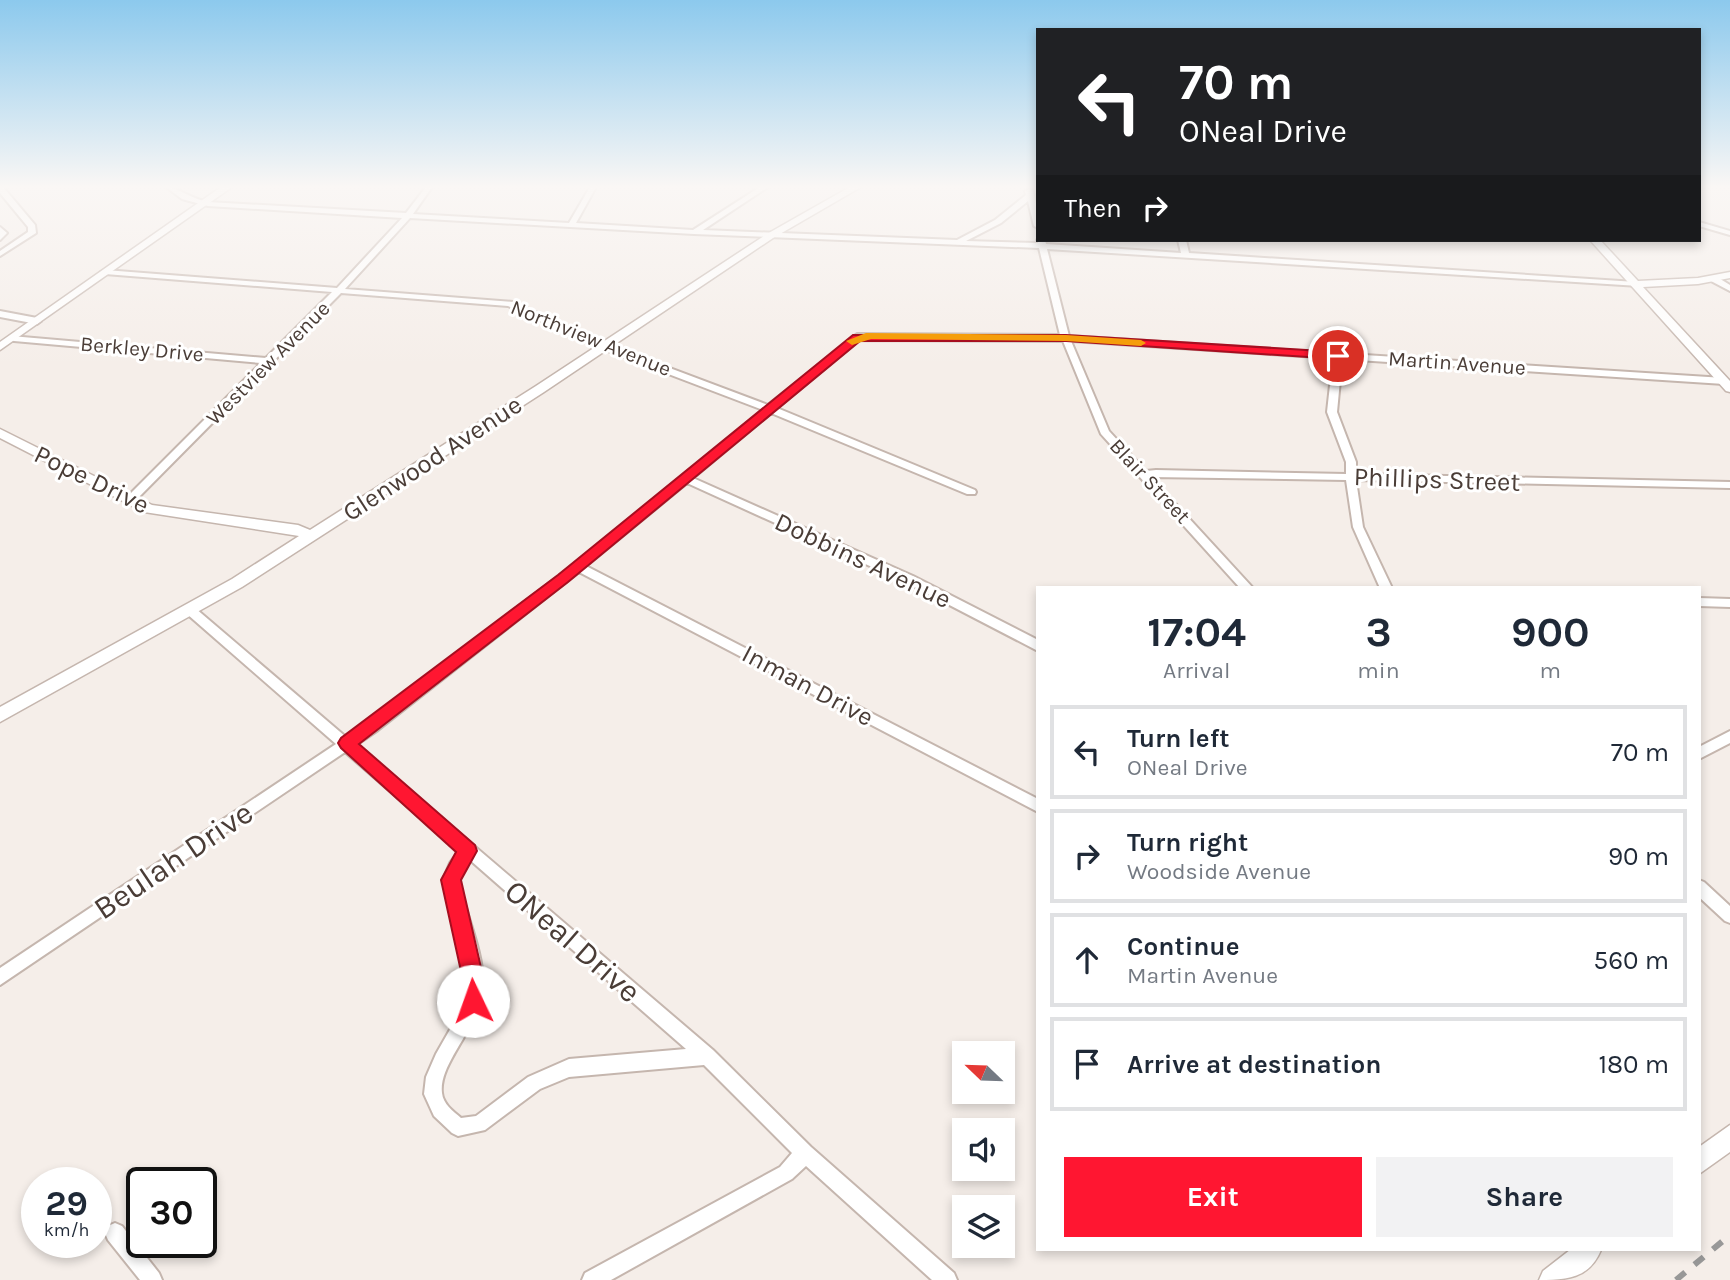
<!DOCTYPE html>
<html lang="en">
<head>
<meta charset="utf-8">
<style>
  :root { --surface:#fff; --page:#f2f2f3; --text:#1f2937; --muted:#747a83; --line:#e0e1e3; --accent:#ff1631 }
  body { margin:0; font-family:Karla,sans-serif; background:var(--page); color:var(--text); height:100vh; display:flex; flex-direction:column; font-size:26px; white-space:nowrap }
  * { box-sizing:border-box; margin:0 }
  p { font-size:23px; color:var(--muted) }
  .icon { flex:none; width:38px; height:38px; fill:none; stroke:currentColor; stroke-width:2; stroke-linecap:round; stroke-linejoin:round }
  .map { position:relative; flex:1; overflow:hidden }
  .sheet { position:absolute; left:1036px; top:586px; width:665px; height:665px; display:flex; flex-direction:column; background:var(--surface); border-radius:0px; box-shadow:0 4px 10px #0003 }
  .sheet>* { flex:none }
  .top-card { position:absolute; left:1036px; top:28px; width:665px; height:214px; border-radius:0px; box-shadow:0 4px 10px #0003; background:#202124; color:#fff; overflow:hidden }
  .needle { width:46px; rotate:293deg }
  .controls { position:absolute; left:952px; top:1041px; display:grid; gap:14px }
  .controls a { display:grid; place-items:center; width:63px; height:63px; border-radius:0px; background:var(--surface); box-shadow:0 4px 10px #0003; font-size:35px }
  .speed { position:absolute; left:21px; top:1167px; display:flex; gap:14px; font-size:35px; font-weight:700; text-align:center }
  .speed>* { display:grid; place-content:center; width:91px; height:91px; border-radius:50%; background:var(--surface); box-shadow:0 4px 10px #0003; line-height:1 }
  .speed small { font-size:18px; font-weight:400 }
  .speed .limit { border:4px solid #111; border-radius:10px; background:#fff; color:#111 }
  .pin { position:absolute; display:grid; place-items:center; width:60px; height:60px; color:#fff; margin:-30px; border:4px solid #fff; border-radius:50%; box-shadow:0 2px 7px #0007 }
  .me { position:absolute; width:77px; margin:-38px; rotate:357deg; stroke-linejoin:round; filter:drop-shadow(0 0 5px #0008) }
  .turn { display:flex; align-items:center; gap:24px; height:147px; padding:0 28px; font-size:32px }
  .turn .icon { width:91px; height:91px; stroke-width:2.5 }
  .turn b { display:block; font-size:49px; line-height:60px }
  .then { display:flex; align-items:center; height:66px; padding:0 28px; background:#0003; gap:14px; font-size:26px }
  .eta { display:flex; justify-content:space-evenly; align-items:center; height:119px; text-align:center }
  .eta b { font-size:42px; font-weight:700; line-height:49px }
  .button { display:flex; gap:14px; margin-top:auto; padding:14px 28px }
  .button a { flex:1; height:80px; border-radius:0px; background:var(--accent); color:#fff; font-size:28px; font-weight:700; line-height:80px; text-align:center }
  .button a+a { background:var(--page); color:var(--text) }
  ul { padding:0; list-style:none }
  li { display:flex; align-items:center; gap:21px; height:94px; margin:0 14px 10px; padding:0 14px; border:4px solid var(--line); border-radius:0px }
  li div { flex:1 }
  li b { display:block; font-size:26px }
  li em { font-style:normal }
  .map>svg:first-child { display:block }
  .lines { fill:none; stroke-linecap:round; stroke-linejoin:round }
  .minor-casing { stroke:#c5b6ae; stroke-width:4 }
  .tertiary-casing { stroke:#c5b6ae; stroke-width:3 }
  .minor { fill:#fff; fill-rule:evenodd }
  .tertiary { fill:#fff; fill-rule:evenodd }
  .rail { stroke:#989898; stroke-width:6; stroke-dasharray:12 12; stroke-linecap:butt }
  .route { fill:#ff1631; stroke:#a60e20; stroke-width:2 }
  .slow { fill:#f59e0b }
  .labels { text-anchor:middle; stroke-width:6; stroke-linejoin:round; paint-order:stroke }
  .far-street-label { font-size:21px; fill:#4a3d37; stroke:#fff }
  .street-label { font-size:26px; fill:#4a3d37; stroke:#fff }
  .near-street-label { font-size:32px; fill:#4a3d37; stroke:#fff }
</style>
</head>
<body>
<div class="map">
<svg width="1730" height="1280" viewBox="0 0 1730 1280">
  <rect width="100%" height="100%" fill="#f5eee9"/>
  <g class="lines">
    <g class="minor-casing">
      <path id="minor" d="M 0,187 L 3,187 L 35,225 L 36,233 L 0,256 L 0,251 L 28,232 L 28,227 L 0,193 Z
        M 166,187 C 177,187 192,199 208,202 L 406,213 L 426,187 L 432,187 L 413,214 L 569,223 L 590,187 L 596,187 L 576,223 L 693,230 L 760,187 L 768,187 L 703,230 L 957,240 L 995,220 L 1026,195 L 1025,191 L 1029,189 L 1033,191 L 1038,211 L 1038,228 L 1034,226 L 1028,201 L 1001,223 L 966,241 L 1038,243 L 1037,240 L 1038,239 L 1045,240 L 1046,244 L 1181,253 L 1178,240 L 1186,240 L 1189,253 L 1636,282 L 1639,282 L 1639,286 L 1047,249 L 1069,336 L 1724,378 L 1729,381 L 1724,384 L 1342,359 L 1337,412 L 1356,462 L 1356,474 L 1730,482 L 1730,488 L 1356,480 L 1363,527 L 1392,588 L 1380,588 L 1353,527 L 1346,480 L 1151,477 L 1253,588 L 1240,588 L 1101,434 L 1063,341 L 859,340 L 777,408 L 975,490 L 976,492 L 975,494 L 967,494 L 771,413 L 693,478 L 913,576 L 1038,640 L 1038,651 L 905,582 L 687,483 L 586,566 L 1038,799 L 1038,812 L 579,572 L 378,730 L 356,745 L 713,1050 L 811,1147 L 954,1273 L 957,1280 L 932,1280 L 806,1166 L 792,1179 L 611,1280 L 582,1280 L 585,1273 L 780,1167 L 792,1153 L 704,1065 L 569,1077 L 540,1089 L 485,1130 L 458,1136 L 452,1133 L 434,1116 L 424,1094 L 426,1077 L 436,1054 L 464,1005 L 467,986 L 464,959 L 443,880 L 450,863 L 459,851 L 345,752 L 0,985 L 0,968 L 336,744 L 187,614 L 185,611 L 187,608 L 195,608 L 346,737 L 368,722 L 574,564 L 763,410 L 600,348 L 508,306 L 341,293 L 133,503 L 125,503 L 124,501 L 125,499 L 261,363 L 14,341 L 11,340 L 11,336 L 266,358 L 332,292 L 105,274 L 101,272 L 105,270 L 337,288 L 402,218 L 208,206 L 182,199 ZM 410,218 L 694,234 L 1039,248 L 1060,335 L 857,334 L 768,405 L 606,344 L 513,302 L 345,289 ZM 1071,341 L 1333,358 L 1327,412 L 1346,462 L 1346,474 L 1156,470 L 1146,471 L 1109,431 ZM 470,860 L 686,1049 L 569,1059 L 528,1077 L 476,1116 L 461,1118 C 453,1111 443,1104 442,1093 C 438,1062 483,1025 483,984 C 483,949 465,914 459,880 L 461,871 Z
        M 1699,222 L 1730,231 L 1730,235 L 1699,226 Z
        M 0,227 L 7,233 L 0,240 Z
        M 1711,277 L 1717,277 L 1730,285 L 1730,291 L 1711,281 Z
        M 0,311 L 37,318 L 41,321 L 37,324 L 0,317 Z
        M 1699,598 L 1730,599 L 1730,607 L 1699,606 Z
        M 1730,731 L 1730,743 L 1699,759 L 1699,747 Z
        M 1699,880 L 1704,882 L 1730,906 L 1730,923 L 1725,921 L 1699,897 Z
        M 115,1223 L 122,1226 L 159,1273 L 162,1280 L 140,1280 L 108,1240 L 105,1233 L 108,1226 Z"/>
    </g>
    <g class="tertiary-casing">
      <path id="tertiary" d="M 221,187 L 232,187 L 0,350 L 0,342 Z
        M 850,187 L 861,187 L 773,238 L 544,392 L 242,587 L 0,722 L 0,707 L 232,579 L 299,536 L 144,512 L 0,438 L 0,429 L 152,505 L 298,525 L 310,530 L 536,386 L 767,234 Z
        M 1590,240 L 1600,240 L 1638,281 L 1698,278 L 1730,272 L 1730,278 L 1698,284 L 1643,287 L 1730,381 L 1730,392 L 1726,391 Z
        M 1730,1125 L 1730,1152 L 1699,1174 L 1699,1147 Z
        M 1570,1250 L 1601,1250 C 1589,1279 1566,1280 1539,1280 L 1543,1271 Z"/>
    </g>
    <use href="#minor" class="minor"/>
    <use href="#tertiary" class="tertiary"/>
    <path class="rail" d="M 1676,1280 L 1730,1235"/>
  </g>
  <linearGradient id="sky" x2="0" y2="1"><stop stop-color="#8cc9ed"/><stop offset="0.51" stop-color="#faf7f5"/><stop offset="1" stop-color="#faf7f5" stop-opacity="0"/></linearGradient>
  <rect width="1730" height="366" fill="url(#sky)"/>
  <path class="route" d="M 853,335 L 1066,335 L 1338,352 L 1344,356 L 1338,359 L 1066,341 L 860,341 L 568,582 L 359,744 L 475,845 L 477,851 L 461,880 L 485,985 L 480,1009 L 473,1012 L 465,1009 L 462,1001 L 464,985 L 441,880 L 456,852 L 341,748 L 338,743 L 341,738 L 558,575 Z"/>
  <path class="slow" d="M 866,333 L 1066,335 L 1141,340 L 1146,343 L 1141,346 L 1066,341 L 871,339 L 852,345 L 846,341 Z"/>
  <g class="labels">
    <g class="far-street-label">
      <text transform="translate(591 338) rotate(22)" y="7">Northview Avenue</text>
      <text transform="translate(142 349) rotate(5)" y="7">Berkley Drive</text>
      <text transform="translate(268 363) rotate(-45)" y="7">Westview Avenue</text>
      <text transform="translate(1457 363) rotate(4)" y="7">Martin Avenue</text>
      <text transform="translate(1150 481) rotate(47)" y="7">Blair Street</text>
    </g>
    <g class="street-label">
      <text transform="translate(432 458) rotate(-33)" y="9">Glenwood Avenue</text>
      <text transform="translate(92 479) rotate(26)" y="9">Pope Drive</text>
      <text transform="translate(1437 479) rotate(2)" y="9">Phillips Street</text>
      <text transform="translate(863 560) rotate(25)" y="9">Dobbins Avenue</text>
      <text transform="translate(808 685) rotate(28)" y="9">Inman Drive</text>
    </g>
    <g class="near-street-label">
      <text transform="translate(173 860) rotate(-34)" y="11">Beulah Drive</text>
      <text transform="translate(573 941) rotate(41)" y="11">ONeal Drive</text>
    </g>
  </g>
</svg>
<div class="controls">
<a><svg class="needle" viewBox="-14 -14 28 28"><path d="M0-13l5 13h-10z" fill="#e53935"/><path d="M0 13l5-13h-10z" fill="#747a83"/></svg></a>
<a><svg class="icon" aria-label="sound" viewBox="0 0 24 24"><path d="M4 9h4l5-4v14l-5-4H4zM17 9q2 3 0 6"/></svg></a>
<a><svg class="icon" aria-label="layers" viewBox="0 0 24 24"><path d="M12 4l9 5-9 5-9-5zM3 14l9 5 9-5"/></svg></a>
</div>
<div class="speed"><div>29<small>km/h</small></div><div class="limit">30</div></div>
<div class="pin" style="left:1338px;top:356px;background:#d93025"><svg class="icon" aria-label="arrive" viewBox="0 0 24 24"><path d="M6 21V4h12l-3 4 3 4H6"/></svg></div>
<svg class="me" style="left:473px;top:1001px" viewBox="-20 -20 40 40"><circle r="19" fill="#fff"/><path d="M0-13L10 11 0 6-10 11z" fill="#ff1631"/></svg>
<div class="top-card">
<div class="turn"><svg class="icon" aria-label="left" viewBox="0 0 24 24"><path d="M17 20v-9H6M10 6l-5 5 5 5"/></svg><div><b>70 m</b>ONeal Drive</div></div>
<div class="then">Then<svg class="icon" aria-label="right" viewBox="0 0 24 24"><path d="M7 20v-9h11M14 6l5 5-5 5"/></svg></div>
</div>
<section class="sheet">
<div class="eta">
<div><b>17:04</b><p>Arrival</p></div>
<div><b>3</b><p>min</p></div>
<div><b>900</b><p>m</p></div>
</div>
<ul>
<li><svg class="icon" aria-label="left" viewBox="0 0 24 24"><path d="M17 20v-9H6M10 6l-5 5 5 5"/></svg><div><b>Turn left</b><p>ONeal Drive</p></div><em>70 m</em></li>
<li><svg class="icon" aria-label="right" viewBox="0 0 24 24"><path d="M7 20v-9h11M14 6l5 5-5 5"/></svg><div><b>Turn right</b><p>Woodside Avenue</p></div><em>90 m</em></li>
<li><svg class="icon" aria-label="ahead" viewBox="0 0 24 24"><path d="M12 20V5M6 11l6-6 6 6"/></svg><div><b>Continue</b><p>Martin Avenue</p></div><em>560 m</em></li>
<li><svg class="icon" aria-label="arrive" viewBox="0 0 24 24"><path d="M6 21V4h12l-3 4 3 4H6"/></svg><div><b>Arrive at destination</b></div><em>180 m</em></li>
</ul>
<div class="button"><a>Exit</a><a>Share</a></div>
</section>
</div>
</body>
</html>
